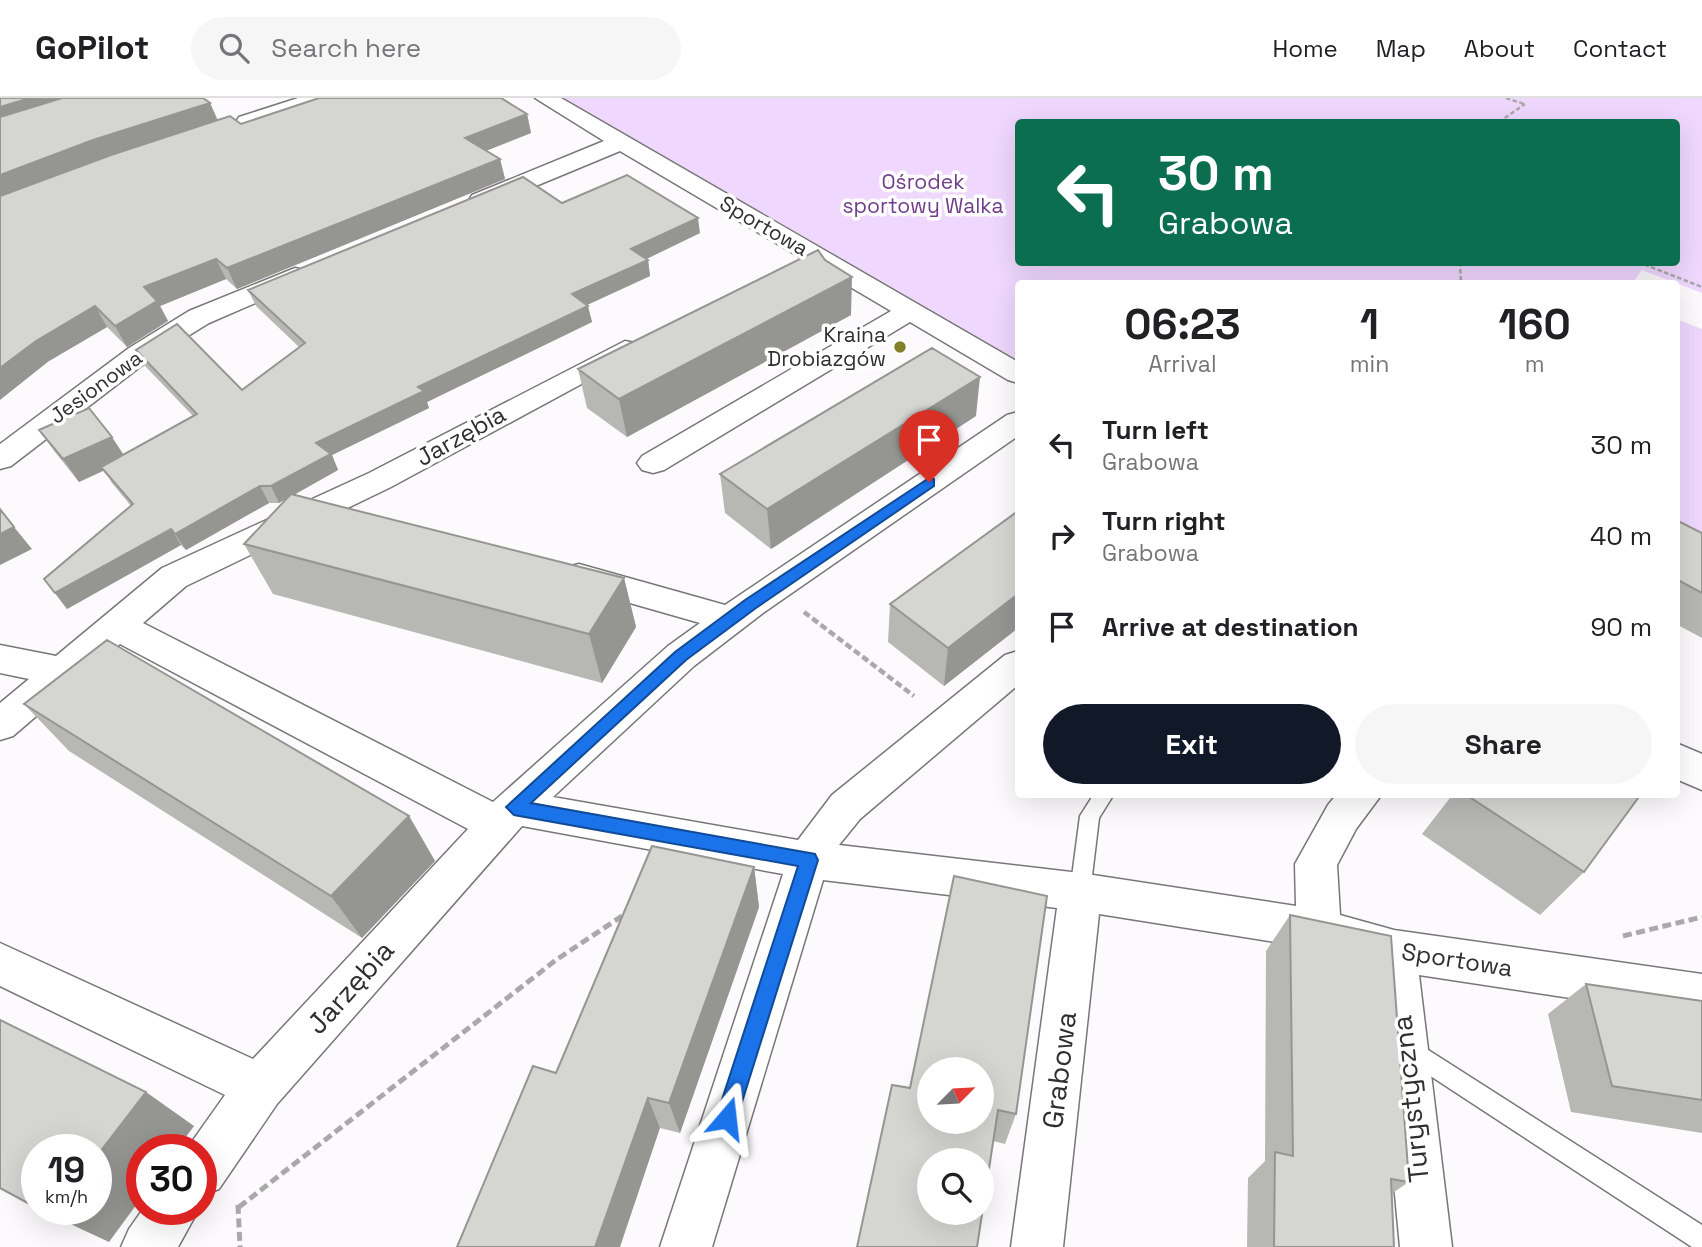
<!DOCTYPE html>
<html lang="en">
<head>
<meta charset="utf-8">
<style>
  :root { --surface:#fff; --page:#f6f6f6; --text:#202124; --muted:#757577; --line:#e0e0e0; --accent:#111827 }
  body { margin:0; font-family:"Space Grotesk",sans-serif; background:var(--page); color:var(--text); height:100vh; display:flex; flex-direction:column; font-size:26px; white-space:nowrap }
  * { box-sizing:border-box; margin:0 }
  p { font-size:23px; color:var(--muted) }
  .icon { flex:none; width:38px; height:38px; fill:none; stroke:currentColor; stroke-width:2; stroke-linecap:round; stroke-linejoin:round }
  .map { position:relative; flex:1; overflow:hidden }
  .sheet { position:absolute; left:1015px; top:182px; width:665px; height:518px; display:flex; flex-direction:column; background:var(--surface); border-radius:7px; box-shadow:0 7px 28px #0002 }
  .sheet>* { flex:none }
  .hud { position:absolute; left:1015px; top:21px; width:665px; height:147px; border-radius:7px; box-shadow:0 7px 28px #0002; background:#0b6e4f; color:#fff; overflow:hidden }
  .needle { width:46px; rotate:66deg }
  .fabs { position:absolute; left:917px; top:959px; display:grid; gap:14px }
  .fabs a { display:grid; place-items:center; width:77px; height:77px; border-radius:50%; background:var(--surface); box-shadow:0 7px 28px #0002; font-size:35px }
  .speed { position:absolute; left:21px; top:1036px; display:flex; gap:14px; font-size:35px; font-weight:700; text-align:center }
  .speed>* { display:grid; place-content:center; width:91px; height:91px; border-radius:50%; background:var(--surface); box-shadow:0 7px 28px #0002; line-height:1 }
  .speed small { font-size:18px; font-weight:400 }
  .speed .limit { border:10px solid #d22; background:#fff; color:#111 }
  .pin { position:absolute; display:grid; place-items:center; width:60px; height:60px; color:#fff; margin:-72px -30px; border-radius:50% 50% 50% 0; rotate:-45deg; box-shadow:0 0 7px #0007 }
  .pin .icon { rotate:45deg }
  .me { position:absolute; width:77px; margin:-38px; rotate:17deg; stroke-linejoin:round; filter:drop-shadow(0 0 5px #0008) }
  .turn { display:flex; align-items:center; gap:24px; height:147px; padding:0 28px; font-size:32px }
  .turn .icon { width:91px; height:91px; stroke-width:2.5 }
  .turn b { display:block; font-size:49px; line-height:60px }
  .eta { display:flex; justify-content:space-evenly; align-items:center; height:119px; text-align:center }
  .eta b { font-size:42px; font-weight:800; line-height:49px }
  .primary-button { display:flex; gap:14px; margin-top:auto; padding:14px 28px }
  .primary-button a { flex:1; height:80px; border-radius:42px; background:var(--accent); color:#fff; font-size:28px; font-weight:800; line-height:80px; text-align:center }
  .primary-button a+a { background:var(--page); color:var(--text) }
  ul { padding:0; list-style:none }
  li { display:flex; align-items:center; gap:21px; height:91px; padding:0 28px }
  li div { flex:1 }
  li b { display:block; font-size:26px }
  li em { font-style:normal }
  header { display:flex; align-items:center; gap:42px; box-sizing:border-box; height:98px; padding:0 35px; background:var(--surface); border-bottom:2px solid var(--line) }
  header strong { font-size:33px }
  nav { display:flex; gap:38px; margin-inline-start:auto; font-size:24px }
  .search { width:490px; height:63px; background:var(--page); display:flex; align-items:center; gap:18px; box-sizing:border-box; padding:0 24px; border-radius:38px; color:var(--muted); font-size:26px }
  .map>svg:first-child { display:block }
  .green { fill:#efd7fd; fill-rule:evenodd }
  .lines { fill:none; stroke-linecap:round; stroke-linejoin:round }
  .service-casing { stroke:#787679; stroke-width:3 }
  .minor-casing { stroke:#787679; stroke-width:3 }
  .path-far2 { stroke:#aaa8aa; stroke-width:2.5; stroke-dasharray:4.5 2.5; stroke-linecap:butt }
  .path-far1 { stroke:#aaa8aa; stroke-width:4.5; stroke-dasharray:7 3.5; stroke-linecap:butt }
  .path { stroke:#aaa8aa; stroke-width:5; stroke-dasharray:9 4.5; stroke-linecap:butt }
  .service { fill:#fff; fill-rule:evenodd }
  .minor { fill:#fff; fill-rule:evenodd }
  .wall { fill:#b7b7b4 }
  .shaded-wall { fill:#959592 }
  .building { fill:#d5d5d1; stroke:#959592; stroke-width:2; fill-rule:evenodd }
  .route { fill:#1a73e8; stroke:#114b97; stroke-width:2 }
  .poi-dot { fill:#828028; stroke:#fff; stroke-width:2.5 }
  .labels { text-anchor:middle; stroke-width:7; stroke-linejoin:round; paint-order:stroke }
  .far-park-label { font-size:21px; fill:#703d8a; stroke:#fff }
  .far-street-label { font-size:21px; fill:#302f30; stroke:#fff }
  .far-poi-label { font-size:21px; fill:#302f30; stroke:#fff; text-anchor:end }
  .street-label { font-size:24px; fill:#302f30; stroke:#fff }
  .near-street-label { font-size:28px; fill:#302f30; stroke:#fff }
</style>
</head>
<body>
<header>
<strong>GoPilot</strong>
<div class="search"><svg class="icon" aria-label="search" viewBox="0 0 24 24"><circle cx="10" cy="10" r="6"/><path d="M15 15l6 6"/></svg>Search here</div>
<nav><a>Home</a><a>Map</a><a>About</a><a>Contact</a></nav>
</header>
<div class="map">
<svg width="1702" height="1149" viewBox="0 0 1702 1149">
  <rect width="100%" height="100%" fill="#fdfafe"/>
  <path class="green" d="M 564,0 L 1702,0 L 1702,195 L 1642,172 L 1632,186 L 1018,186 L 1018,262 ZM 1018,24 L 1676,24 L 1676,164 L 1018,164 Z
    M 1676,221 L 1702,231 L 1702,436 L 1677,424 Z"/>
  <g class="lines">
    <g class="service-casing">
      <path id="service" d="M 1094,696 L 1114,696 L 1099,720 L 1090,794 L 1087,800 L 1080,803 L 1073,800 L 1070,794 L 1080,718 Z
        M 1411,941 L 1702,1127 L 1702,1149 L 1692,1149 L 1403,960 L 1400,952 L 1403,944 Z"/>
    </g>
    <g class="minor-casing">
      <path id="minor" d="M 298,0 L 330,0 L 327,5 L 255,29 L 239,29 L 236,24 L 239,19 Z
        M 535,0 L 561,0 L 1018,264 L 1018,285 L 1008,282 L 910,224 L 664,372 L 653,375 L 642,372 L 637,365 L 642,358 L 891,213 L 620,53 L 490,107 L 472,107 L 469,102 L 472,97 L 604,43 Z
        M 295,170 L 304,172 L 308,178 L 304,184 L 209,225 L 149,262 L 11,368 L 0,371 L 0,346 L 129,250 L 189,213 Z
        M 625,243 L 635,245 L 639,251 L 635,257 L 391,389 L 186,488 L 143,525 L 493,704 L 668,548 L 700,525 L 567,487 L 562,478 L 567,469 L 579,466 L 725,507 L 1007,317 L 1018,314 L 1018,338 L 763,515 L 694,568 L 553,699 L 798,742 L 832,697 L 1005,557 L 1018,553 L 1018,587 L 860,721 L 839,747 L 1080,775 L 1296,808 L 1295,766 L 1328,707 L 1337,696 L 1382,696 L 1356,731 L 1337,767 L 1340,817 L 1394,832 L 1702,876 L 1702,920 L 1419,877 L 1452,1149 L 1400,1149 L 1373,867 L 1319,851 L 1099,816 L 1063,1149 L 1011,1149 L 1057,810 L 823,782 L 712,1149 L 660,1149 L 783,776 L 522,728 L 277,1006 L 219,1091 L 201,1098 L 201,1052 L 186,1052 L 225,997 L 0,888 L 0,845 L 253,961 L 468,731 L 120,546 L 13,638 L 0,642 L 0,605 L 29,581 L 0,575 L 0,547 L 56,558 L 162,470 L 369,375 Z
        M 1676,645 L 1702,656 L 1702,692 L 1676,681 Z
        M 143,1111 L 199,1111 L 178,1149 L 121,1149 L 129,1131 Z"/>
    </g>
    <path class="path-far2" d="M 1506,0 L 1524,6
      M 1499,24 L 1525,6
      M 1460,164 L 1461,186
      M 1638,164 L 1702,189"/>
    <path class="path-far1" d="M 804,514 L 914,598"/>
    <path class="path" d="M 1623,838 L 1702,819
      M 238,1107 L 240,1149
      M 239,1109 L 556,862 L 625,816"/>
    <use href="#service" class="service"/>
    <use href="#minor" class="minor"/>
  </g>
  <path class="wall" d="M 210,5 L 218,22 L 241,26 L 527,16 L 531,35 L 486,53 L 500,61 L 505,81 L 237,191 L 226,181 L 160,208 L 168,223 L 127,249 L 107,229 L 49,263 Z
    M 562,105 L 700,135 L 646,161 L 648,162 L 650,178 L 587,207 L 592,224 L 427,304 L 429,310 L 332,357 L 338,372 L 294,397 L 624,480 L 636,529 L 602,585 L 273,496 L 244,446 L 287,400 L 279,405 L 269,405 L 186,452 L 181,447 L 67,511 L 55,495 L 131,408 L 112,385 L 104,372 L 79,384 L 55,354 L 39,332 L 124,357 L 193,318 L 145,268 L 136,252 L 242,292 L 299,249 L 256,208 L 248,192 Z
    M 851,217 L 627,339 L 587,310 L 578,271 Z
    M 976,318 L 771,451 L 725,415 L 720,376 Z
    M 1018,413 L 1018,530 L 944,588 L 888,544 L 890,506 Z
    M 1676,422 L 1702,435 L 1702,540 L 1676,526 Z
    M 24,606 L 409,718 L 435,763 L 362,840 L 69,653 Z
    M 1453,696 L 1641,696 L 1584,774 L 1540,817 L 1422,736 Z
    M 754,769 L 759,809 L 680,1035 L 660,1030 L 556,975 Z
    M 1290,817 L 1409,1084 L 1391,1096 L 1394,1149 L 1247,1149 L 1248,1080 L 1265,1063 L 1266,853 Z
    M 1586,886 L 1702,903 L 1702,1035 L 1571,1014 L 1548,916 Z
    M 910,990 L 1016,1016 L 1005,1046 L 993,1043 Z"/>
  <path class="shaded-wall" d="M 30,0 L 102,0 L 0,31 L 0,9 Z
    M 210,5 L 218,24 L 0,101 L 0,77 L 93,42 Z
    M 527,16 L 531,35 L 470,59 L 465,40 Z
    M 500,61 L 505,81 L 237,191 L 227,170 Z
    M 698,120 L 700,135 L 634,167 L 631,151 Z
    M 216,161 L 226,181 L 160,208 L 168,223 L 127,249 L 115,228 L 144,189 Z
    M 648,162 L 650,178 L 576,212 L 572,196 Z
    M 852,179 L 851,217 L 627,339 L 619,301 Z
    M 95,208 L 107,229 L 49,263 L 0,302 L 0,270 L 36,243 Z
    M 588,208 L 592,224 L 427,304 L 429,310 L 332,357 L 338,372 L 279,405 L 271,388 L 316,345 L 418,289 Z
    M 980,279 L 976,318 L 771,451 L 767,411 Z
    M 112,339 L 127,362 L 79,384 L 63,361 Z
    M 260,388 L 269,405 L 186,452 L 175,436 Z
    M 14,429 L 32,451 L 0,467 L 0,436 Z
    M 171,431 L 181,447 L 67,511 L 55,495 Z
    M 624,480 L 636,529 L 602,585 L 589,536 Z
    M 1018,496 L 1018,530 L 944,588 L 948,550 Z
    M 409,718 L 435,763 L 362,840 L 331,798 Z
    M 754,769 L 759,809 L 680,1035 L 669,1005 Z
    M 146,994 L 194,1028 L 176,1052 L 142,1052 L 142,1099 L 109,1144 L 51,1117 L 56,1111 L 96,1111 L 96,1059 Z
    M 648,1000 L 660,1030 L 620,1149 L 595,1149 Z"/>
  <path class="building" d="M 0,0 L 30,0 L 0,9 Z
    M 62,0 L 203,0 L 210,5 L 93,42 L 0,77 L 0,19 Z
    M 319,0 L 501,0 L 527,16 L 465,40 L 500,61 L 227,170 L 216,161 L 144,189 L 157,203 L 115,228 L 95,208 L 36,243 L 0,270 L 0,98 L 111,57 L 230,18 L 241,26 Z
    M 627,77 L 698,120 L 631,151 L 648,162 L 572,196 L 588,208 L 418,289 L 424,293 L 316,345 L 331,356 L 271,388 L 260,388 L 175,436 L 171,431 L 55,495 L 44,481 L 133,406 L 101,369 L 197,316 L 136,252 L 177,226 L 242,292 L 305,245 L 248,192 L 523,79 L 562,105 Z
    M 818,152 L 825,162 L 852,179 L 619,301 L 578,271 Z
    M 932,250 L 980,279 L 767,411 L 720,376 Z
    M 89,310 L 112,339 L 63,361 L 39,332 Z
    M 291,396 L 624,480 L 589,536 L 244,446 Z
    M 0,411 L 14,429 L 0,436 Z
    M 1018,413 L 1018,496 L 948,550 L 890,506 Z
    M 1676,422 L 1702,435 L 1702,495 L 1676,481 Z
    M 107,542 L 409,718 L 331,798 L 24,606 Z
    M 1465,696 L 1641,696 L 1584,774 Z
    M 652,748 L 754,769 L 669,1005 L 648,1000 L 595,1149 L 457,1149 L 533,968 L 556,975 Z
    M 954,778 L 1047,798 L 1016,1016 L 998,1012 L 977,1149 L 857,1149 L 892,987 L 910,990 ZM 929,971 L 982,971 L 982,1024 L 929,1024 ZM 929,1062 L 982,1062 L 982,1115 L 929,1115 Z
    M 1290,817 L 1391,838 L 1409,1084 L 1391,1081 L 1394,1149 L 1274,1149 L 1275,1054 L 1293,1058 Z
    M 1586,886 L 1702,903 L 1702,1002 L 1612,988 Z
    M 0,922 L 146,994 L 96,1059 L 96,1052 L 37,1052 L 37,1110 L 0,1090 Z
    M 40,1111 L 56,1111 L 51,1117 Z"/>
  <path class="route" d="M 929,380 L 934,381 L 934,388 L 756,510 L 686,562 L 531,705 L 815,756 L 818,762 L 737,1020 L 734,1028 L 727,1031 L 719,1028 L 716,1020 L 798,768 L 514,717 L 506,709 L 675,554 L 745,502 Z"/>
  <circle class="poi-dot" cx="900" cy="249" r="7"/>
  <g class="labels">
    <g class="far-park-label">
      <text x="923" y="91">Ośrodek<tspan x="923" dy="24">sportowy Walka</tspan></text>
    </g>
    <g class="far-street-label">
      <text transform="translate(764 128) rotate(30)" y="7">Sportowa</text>
      <text transform="translate(96 289) rotate(-36)" y="7">Jesionowa</text>
    </g>
    <g class="far-poi-label">
      <text x="886" y="244">Kraina<tspan x="886" dy="24">Drobiazgów</tspan></text>
    </g>
    <g class="street-label">
      <text transform="translate(461 338) rotate(-29)" y="8">Jarzębia</text>
      <text transform="translate(1457 862) rotate(9)" y="8">Sportowa</text>
    </g>
    <g class="near-street-label">
      <text transform="translate(350 889) rotate(-48)" y="10">Jarzębia</text>
      <text transform="translate(1059 972) rotate(-83)" y="10">Grabowa</text>
      <text transform="translate(1410 1001) rotate(-96)" y="10">Turystyczna</text>
    </g>
  </g>
</svg>
<div class="fabs">
<a><svg class="needle" viewBox="-14 -14 28 28"><path d="M0-13l5 13h-10z" fill="#e53935"/><path d="M0 13l5-13h-10z" fill="#757577"/></svg></a>
<a><svg class="icon" aria-label="search" viewBox="0 0 24 24"><circle cx="10" cy="10" r="6"/><path d="M15 15l6 6"/></svg></a>
</div>
<div class="speed"><div>19<small>km/h</small></div><div class="limit">30</div></div>
<div class="pin" style="left:929px;top:384px;background:#d93025"><svg class="icon" aria-label="arrive" viewBox="0 0 24 24"><path d="M6 21V4h12l-3 4 3 4H6"/></svg></div>
<svg class="me" style="left:727px;top:1020px" viewBox="-20 -20 40 40"><path d="M0-17L14 15 0 8-14 15z" fill="#1a73e8" stroke="#fff" stroke-width="4"/></svg>
<div class="hud">
<div class="turn"><svg class="icon" aria-label="left" viewBox="0 0 24 24"><path d="M17 20v-9H6M10 6l-5 5 5 5"/></svg><div><b>30 m</b>Grabowa</div></div>
</div>
<section class="sheet">
<div class="eta">
<div><b>06:23</b><p>Arrival</p></div>
<div><b>1</b><p>min</p></div>
<div><b>160</b><p>m</p></div>
</div>
<ul>
<li><svg class="icon" aria-label="left" viewBox="0 0 24 24"><path d="M17 20v-9H6M10 6l-5 5 5 5"/></svg><div><b>Turn left</b><p>Grabowa</p></div><em>30 m</em></li>
<li><svg class="icon" aria-label="right" viewBox="0 0 24 24"><path d="M7 20v-9h11M14 6l5 5-5 5"/></svg><div><b>Turn right</b><p>Grabowa</p></div><em>40 m</em></li>
<li><svg class="icon" aria-label="arrive" viewBox="0 0 24 24"><path d="M6 21V4h12l-3 4 3 4H6"/></svg><div><b>Arrive at destination</b></div><em>90 m</em></li>
</ul>
<div class="primary-button"><a>Exit</a><a>Share</a></div>
</section>
</div>
</body>
</html>
